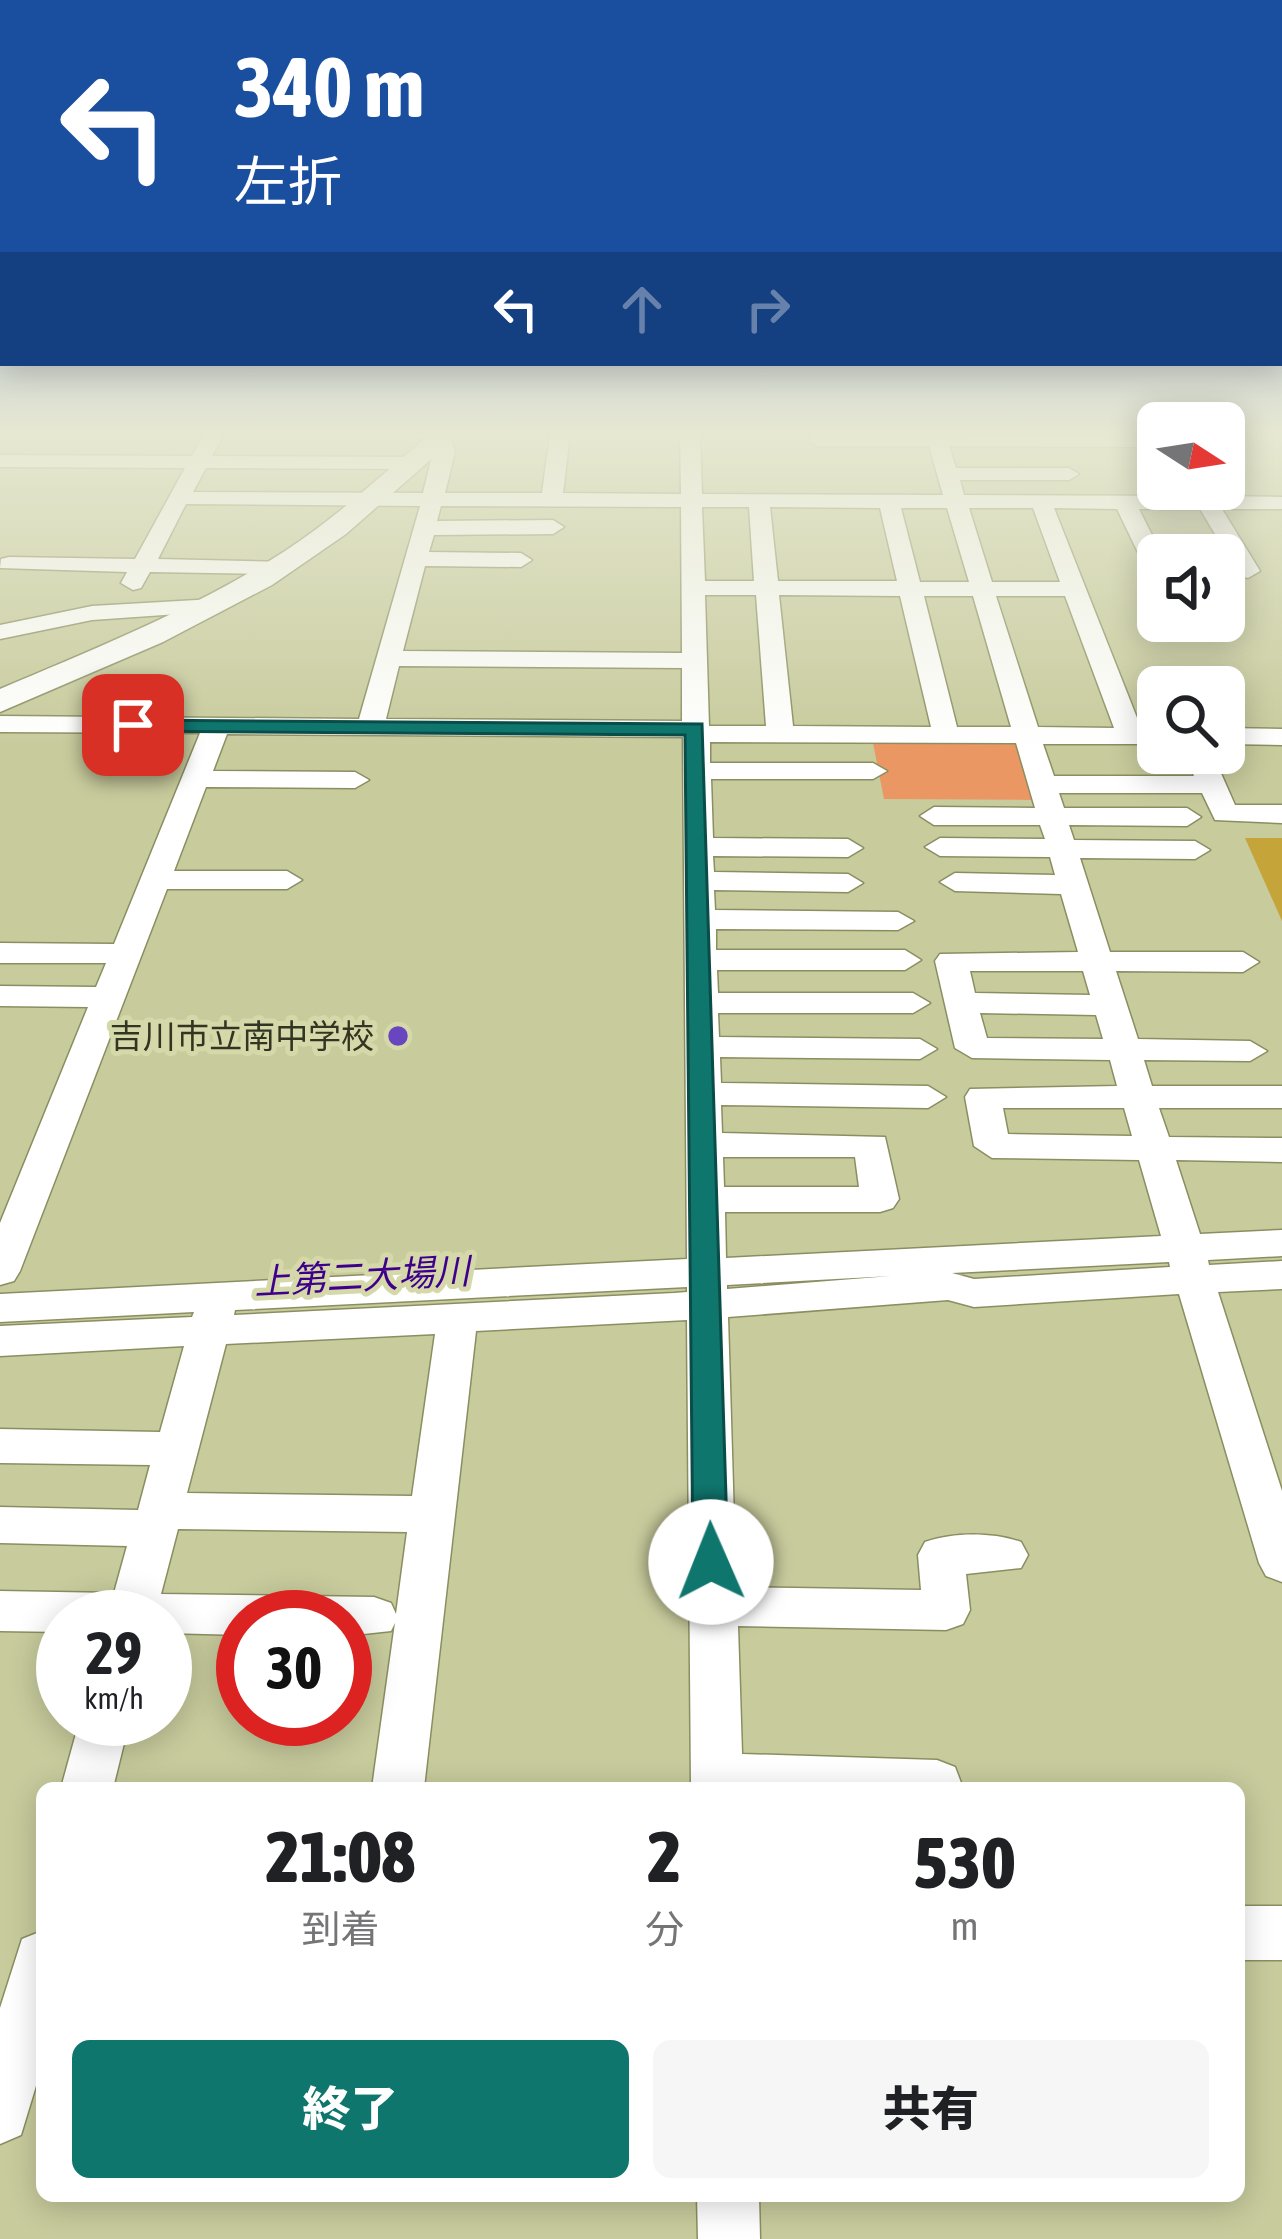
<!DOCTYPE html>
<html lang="ja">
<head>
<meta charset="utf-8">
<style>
  :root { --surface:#fff; --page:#f6f6f6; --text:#202124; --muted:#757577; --accent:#0f766e }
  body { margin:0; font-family:"Asap Condensed","Noto Sans JP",sans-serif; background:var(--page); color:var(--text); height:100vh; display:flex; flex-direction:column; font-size:45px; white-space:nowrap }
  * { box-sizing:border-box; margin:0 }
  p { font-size:39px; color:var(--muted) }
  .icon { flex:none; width:66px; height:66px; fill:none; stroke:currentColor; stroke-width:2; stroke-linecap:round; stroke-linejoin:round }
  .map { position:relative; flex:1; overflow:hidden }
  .panel { position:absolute; left:36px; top:1782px; width:1209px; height:420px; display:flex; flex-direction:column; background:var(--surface); border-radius:18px; box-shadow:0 6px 30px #0003 }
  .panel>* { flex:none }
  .banner { position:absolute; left:0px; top:0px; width:1284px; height:366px; box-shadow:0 6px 30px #0003; background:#1a4fa0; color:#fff; overflow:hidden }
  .needle { width:78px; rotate:102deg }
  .tools { position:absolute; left:1137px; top:402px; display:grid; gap:24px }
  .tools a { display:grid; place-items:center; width:108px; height:108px; border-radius:18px; background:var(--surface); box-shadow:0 6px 30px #0003; font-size:60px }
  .speed { position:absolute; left:36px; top:1590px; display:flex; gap:24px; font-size:60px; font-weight:700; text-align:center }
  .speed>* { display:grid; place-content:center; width:156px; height:156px; border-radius:50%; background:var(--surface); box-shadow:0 6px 30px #0003; line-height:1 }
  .speed small { font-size:30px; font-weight:400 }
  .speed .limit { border:18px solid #d22; background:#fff; color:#111 }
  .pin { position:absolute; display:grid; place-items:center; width:102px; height:102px; color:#fff; margin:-51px; border-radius:24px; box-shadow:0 6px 18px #0006 }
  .me { position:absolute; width:132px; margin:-66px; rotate:359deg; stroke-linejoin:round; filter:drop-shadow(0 0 9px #0008) }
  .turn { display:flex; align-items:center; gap:42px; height:252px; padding:0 36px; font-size:54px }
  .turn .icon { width:156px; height:156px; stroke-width:2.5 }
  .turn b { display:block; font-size:84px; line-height:102px }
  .lanes { display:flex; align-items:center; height:114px; padding:0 36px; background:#0003; justify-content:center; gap:60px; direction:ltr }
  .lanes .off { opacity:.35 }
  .eta { display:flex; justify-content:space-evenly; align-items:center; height:204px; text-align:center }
  .eta b { font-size:72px; font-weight:800; line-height:84px }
  .primary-button { display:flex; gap:24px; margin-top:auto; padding:24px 36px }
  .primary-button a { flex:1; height:138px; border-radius:18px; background:var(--accent); color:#fff; font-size:48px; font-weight:800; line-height:138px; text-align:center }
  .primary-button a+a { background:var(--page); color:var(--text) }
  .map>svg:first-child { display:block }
  .green { fill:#eb9764 }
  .building { fill:#c5a43a }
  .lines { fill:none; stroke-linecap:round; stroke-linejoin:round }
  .minor-casing { stroke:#8b8e61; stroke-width:3 }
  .major-casing { stroke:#8b8e61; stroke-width:3 }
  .minor { fill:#fff; fill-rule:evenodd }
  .major { fill:#fff; fill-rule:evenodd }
  .route { fill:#0f766e; stroke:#0a4d48; stroke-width:3 }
  .poi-dot { fill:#6846bf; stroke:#d5d8a9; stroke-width:4.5 }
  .labels { text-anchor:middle; stroke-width:10; stroke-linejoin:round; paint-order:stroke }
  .poi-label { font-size:33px; fill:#333421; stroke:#d5d8a9; text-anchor:end }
  .water-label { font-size:36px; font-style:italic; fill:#3e008c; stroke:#d5d8a9 }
</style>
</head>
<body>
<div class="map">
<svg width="1282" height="2239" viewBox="0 0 1282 2239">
  <rect width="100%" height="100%" fill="#c8cb9c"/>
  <path class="green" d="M 872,738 L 1017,740 L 1039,800 L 884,799 Z"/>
  <path class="building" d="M 1245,838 L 1282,838 L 1282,921 Z"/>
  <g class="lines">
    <g class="minor-casing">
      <path id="minor" d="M 204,434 L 224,434 L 212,456 L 412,457 L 422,463 L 412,469 L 206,468 L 193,492 L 423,493 L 434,447 L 416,434 L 451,440 L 455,452 L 445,493 L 542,493 L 550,434 L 570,434 L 563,493 L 681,494 L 680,434 L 700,434 L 702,494 L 943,495 L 929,446 L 818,446 L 808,440 L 816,434 L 1158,435 L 1158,447 L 949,446 L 956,468 L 1069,468 L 1079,474 L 1069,480 L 960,480 L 964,495 L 1193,496 L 1188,489 L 1210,489 L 1214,496 L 1282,497 L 1282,509 L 1222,509 L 1260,571 L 1248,578 L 1240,576 L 1200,509 L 1139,509 L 1162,555 L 1158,555 L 1158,576 L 1146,569 L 1117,509 L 1054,508 L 1141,728 L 1158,728 L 1158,744 L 1043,744 L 1054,776 L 1194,776 L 1184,753 L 1212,753 L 1235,805 L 1282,805 L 1282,823 L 1215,820 L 1202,793 L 1059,793 L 1064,808 L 1187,808 L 1201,817 L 1187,826 L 1069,825 L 1074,840 L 1195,841 L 1210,850 L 1195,859 L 1080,858 L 1110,952 L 1243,952 L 1259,962 L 1243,972 L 1116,971 L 1138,1039 L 1250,1041 L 1267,1051 L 1250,1061 L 1144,1060 L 1152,1086 L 1282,1086 L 1282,1108 L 1159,1108 L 1169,1137 L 1282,1138 L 1282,1162 L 1176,1160 L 1200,1234 L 1282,1230 L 1282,1256 L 1208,1260 L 1209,1265 L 1282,1261 L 1282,1289 L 1218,1292 L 1282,1491 L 1282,1582 L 1266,1576 L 1259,1563 L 1179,1294 L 974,1307 L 948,1300 L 728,1317 L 736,1587 L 921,1590 L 918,1555 L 925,1542 C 953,1532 993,1532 1021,1542 L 1028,1555 L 1021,1568 L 966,1574 L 970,1610 L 963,1624 L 946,1630 L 738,1626 L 742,1754 L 937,1760 L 955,1767 L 963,1788 L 691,1788 L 687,1320 L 476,1331 L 424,1788 L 372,1788 L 395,1623 L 391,1631 L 345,1636 L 345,1617 L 243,1617 L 243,1635 L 165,1633 L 165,1617 L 63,1617 L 63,1632 L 0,1631 L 0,1591 L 114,1593 L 127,1546 L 0,1543 L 0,1507 L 138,1510 L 150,1465 L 0,1463 L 0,1429 L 160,1432 L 184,1346 L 0,1356 L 0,1326 L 192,1317 L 194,1312 L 0,1322 L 0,1294 L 687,1259 L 683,737 L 227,734 L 213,771 L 355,772 L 369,780 L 355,788 L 206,787 L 174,871 L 287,871 L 302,880 L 287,889 L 167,889 L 20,1271 L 14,1281 L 0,1285 L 0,1223 L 88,1007 L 0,1006 L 0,986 L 96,987 L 106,963 L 0,963 L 0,943 L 114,944 L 200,733 L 0,732 L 0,716 L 359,719 L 420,506 L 186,504 L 158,559 L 287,562 L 291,567 L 279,574 L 150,572 L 141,588 L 133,590 L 121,583 L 127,572 L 0,568 L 1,559 L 9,557 L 135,559 L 185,468 L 0,467 L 0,455 L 192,456 ZM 441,506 L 681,507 L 682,653 L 403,651 L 425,566 L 521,567 L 532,560 L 521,553 L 429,552 L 434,535 L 553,534 L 564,527 L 553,520 L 437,521 ZM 702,507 L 749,507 L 754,581 L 705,581 ZM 770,507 L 880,508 L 897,581 L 778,581 ZM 901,508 L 947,508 L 969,582 L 920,582 ZM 969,508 L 1033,508 L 1060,582 L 992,582 ZM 705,595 L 756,595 L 766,726 L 709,726 ZM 779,595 L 900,596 L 931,727 L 793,726 ZM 924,596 L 973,596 L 1011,727 L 957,727 ZM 996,596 L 1065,596 L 1114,728 L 1038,727 ZM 399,666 L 682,668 L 682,721 L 386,719 ZM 710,742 L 1016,743 L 1035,808 L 934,807 L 920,816 L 934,825 L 1040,825 L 1045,839 L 940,838 L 925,847 L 940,856 L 1050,857 L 1055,875 L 955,873 L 940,882 L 955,891 L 1061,894 L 1078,952 L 940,954 L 935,961 L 955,1048 L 972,1058 L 1110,1060 L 1117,1086 L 970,1089 L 965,1097 L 974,1146 L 992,1158 L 1139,1160 L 1161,1236 L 726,1258 L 725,1212 L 880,1212 L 893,1208 L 899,1199 L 885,1137 L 722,1133 L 721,1105 L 928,1108 L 946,1097 L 928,1086 L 721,1083 L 720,1057 L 920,1059 L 937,1049 L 920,1039 L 719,1037 L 718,1013 L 913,1013 L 930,1003 L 913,993 L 718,993 L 717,970 L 905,970 L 921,960 L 905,950 L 716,950 L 716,929 L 898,930 L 914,921 L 898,912 L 715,910 L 714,890 L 848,892 L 863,883 L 848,874 L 714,872 L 713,856 L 848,857 L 863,848 L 848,839 L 713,838 L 711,779 L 873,779 L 887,771 L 873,763 L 710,763 ZM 970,971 L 1083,971 L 1090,995 L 975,993 ZM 980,1013 L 1096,1015 L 1103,1039 L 987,1038 ZM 1003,1108 L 1124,1108 L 1132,1136 L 1008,1134 ZM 723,1157 L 855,1157 L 859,1187 L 724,1187 ZM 1169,1262 L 1170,1267 L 974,1279 L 952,1273 ZM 891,1276 L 727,1289 L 727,1285 ZM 687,1287 L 687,1292 L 674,1293 L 234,1315 L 235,1310 ZM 435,1334 L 412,1496 L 187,1493 L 226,1344 ZM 178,1529 L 407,1532 L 396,1614 L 391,1603 L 374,1597 L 161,1594 Z
        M 214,599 L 222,601 L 222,611 L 92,620 L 0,639 L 0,625 L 92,606 Z
        M 1224,728 L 1282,729 L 1282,745 L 1224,744 Z
        M 80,1719 L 130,1719 L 113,1788 L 61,1788 Z
        M 1239,1906 L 1282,1906 L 1282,1960 L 1239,1960 Z
        M 42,1931 L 42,2066 L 21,2135 L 0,2144 L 0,2008 L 22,1939 Z
        M 697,2196 L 759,2196 L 760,2239 L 698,2239 Z"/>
    </g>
    <g class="major-casing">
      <path id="major" d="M 430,434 L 460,434 L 346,534 L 272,585 L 163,642 L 0,712 L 0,689 C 97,648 196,608 285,551 C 337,517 383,474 430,434 Z"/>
    </g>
    <use href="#minor" class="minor"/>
    <use href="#major" class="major"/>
  </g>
  <linearGradient id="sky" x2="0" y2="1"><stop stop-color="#7b92db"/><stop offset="0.58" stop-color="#e6e8d2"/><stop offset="1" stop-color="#e6e8d2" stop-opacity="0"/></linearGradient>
  <rect width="1282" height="748" fill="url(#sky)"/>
  <path class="route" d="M 126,720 L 702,724 L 728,1562 L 723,1572 L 698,1572 L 693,1562 L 685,735 L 133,731 L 123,725 Z"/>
  <circle class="poi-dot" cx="398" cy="1036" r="12"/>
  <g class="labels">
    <g class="poi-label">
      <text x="374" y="1048">吉川市立南中学校</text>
    </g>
    <g class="water-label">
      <text transform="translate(362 1276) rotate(-3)" y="13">上第二大場川</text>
    </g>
  </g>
</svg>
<div class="tools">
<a><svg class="needle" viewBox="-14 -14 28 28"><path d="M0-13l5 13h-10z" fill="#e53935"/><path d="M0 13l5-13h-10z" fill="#757577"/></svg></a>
<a><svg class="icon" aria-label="sound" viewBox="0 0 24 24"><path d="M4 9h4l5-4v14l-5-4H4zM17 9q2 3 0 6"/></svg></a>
<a><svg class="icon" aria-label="search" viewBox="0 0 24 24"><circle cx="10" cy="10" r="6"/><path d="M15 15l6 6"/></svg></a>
</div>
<div class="speed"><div>29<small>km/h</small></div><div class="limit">30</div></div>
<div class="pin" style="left:133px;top:725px;background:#d93025"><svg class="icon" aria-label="arrive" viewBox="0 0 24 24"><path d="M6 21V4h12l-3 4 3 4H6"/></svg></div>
<svg class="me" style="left:711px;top:1562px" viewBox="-20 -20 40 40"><circle r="19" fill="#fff"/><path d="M0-13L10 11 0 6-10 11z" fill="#0f766e"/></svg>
<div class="banner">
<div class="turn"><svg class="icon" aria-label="left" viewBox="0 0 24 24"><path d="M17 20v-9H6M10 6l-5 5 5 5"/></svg><div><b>340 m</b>左折</div></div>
<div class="lanes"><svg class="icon" aria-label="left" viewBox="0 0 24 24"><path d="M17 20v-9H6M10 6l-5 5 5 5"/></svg><svg class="icon off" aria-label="ahead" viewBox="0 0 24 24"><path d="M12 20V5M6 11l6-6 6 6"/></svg><svg class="icon off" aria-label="right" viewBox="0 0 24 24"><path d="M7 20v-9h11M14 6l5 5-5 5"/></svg></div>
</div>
<section class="panel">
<div class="eta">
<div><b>21:08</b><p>到着</p></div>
<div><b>2</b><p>分</p></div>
<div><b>530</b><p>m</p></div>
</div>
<div class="primary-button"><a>終了</a><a>共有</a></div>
</section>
</div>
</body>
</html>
